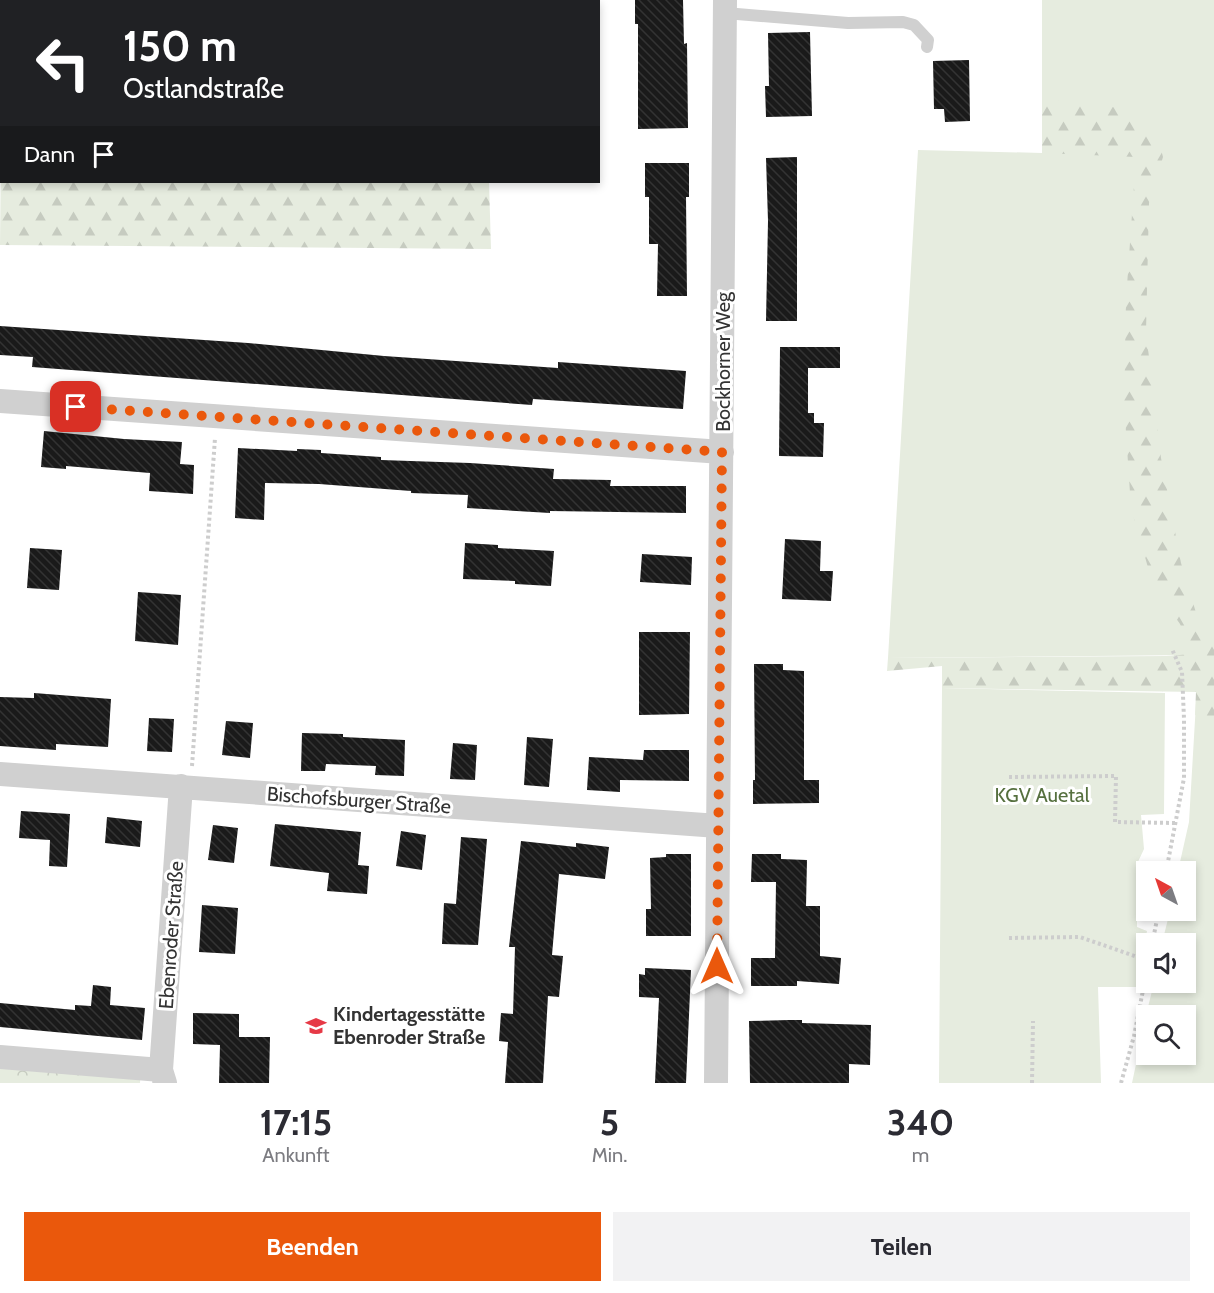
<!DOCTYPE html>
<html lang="de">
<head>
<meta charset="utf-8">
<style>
  :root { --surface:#fff; --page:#f2f2f3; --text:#2b2b33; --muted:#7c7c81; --accent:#ea580c }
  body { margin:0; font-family:Cabin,sans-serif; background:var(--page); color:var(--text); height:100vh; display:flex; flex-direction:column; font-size:22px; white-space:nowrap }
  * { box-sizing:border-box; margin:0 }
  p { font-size:20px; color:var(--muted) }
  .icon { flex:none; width:33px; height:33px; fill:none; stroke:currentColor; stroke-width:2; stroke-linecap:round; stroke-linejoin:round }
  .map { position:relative; height:1083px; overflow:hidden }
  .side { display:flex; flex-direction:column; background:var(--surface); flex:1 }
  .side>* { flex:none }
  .hud { position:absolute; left:0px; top:0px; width:600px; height:183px; box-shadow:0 3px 9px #0003; background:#202124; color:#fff; overflow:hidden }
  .needle { width:39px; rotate:320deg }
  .buttons { position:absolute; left:1136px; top:861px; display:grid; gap:12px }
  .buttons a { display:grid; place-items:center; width:60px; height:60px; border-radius:0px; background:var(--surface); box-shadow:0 3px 9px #0003; font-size:30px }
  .pin { position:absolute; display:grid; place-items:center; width:51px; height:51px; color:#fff; margin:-26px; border-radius:12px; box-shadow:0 3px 9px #0006 }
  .me { position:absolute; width:66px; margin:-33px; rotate:0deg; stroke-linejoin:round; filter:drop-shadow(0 0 4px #0008) }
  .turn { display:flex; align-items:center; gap:21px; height:126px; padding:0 24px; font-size:27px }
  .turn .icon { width:78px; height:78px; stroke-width:2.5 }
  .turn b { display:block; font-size:42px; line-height:51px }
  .then { display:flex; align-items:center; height:57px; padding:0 24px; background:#0003; gap:12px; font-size:22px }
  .eta { display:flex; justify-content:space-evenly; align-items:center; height:102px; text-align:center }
  .eta b { font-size:36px; font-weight:800; line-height:42px }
  .primary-button { display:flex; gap:12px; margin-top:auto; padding:12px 24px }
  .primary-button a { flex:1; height:69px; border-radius:0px; background:var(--accent); color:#fff; font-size:24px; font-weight:800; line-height:69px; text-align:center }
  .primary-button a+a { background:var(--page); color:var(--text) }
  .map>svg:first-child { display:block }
  .green { fill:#e6ecdf }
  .forest { fill:url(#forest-firs) }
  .park { fill:url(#park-crowns) }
  .building { fill:url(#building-back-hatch) }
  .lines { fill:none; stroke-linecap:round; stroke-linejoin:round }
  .path { stroke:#cdcdcd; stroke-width:4; stroke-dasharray:3 3; stroke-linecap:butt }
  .service { stroke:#d0d0d0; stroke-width:12 }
  .minor { stroke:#d0d0d0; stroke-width:24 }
  .route { stroke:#ea580c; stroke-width:10; stroke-dasharray:0 18 }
  .labels { text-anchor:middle; stroke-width:6; stroke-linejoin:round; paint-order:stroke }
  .street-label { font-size:20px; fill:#333; stroke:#fff }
  .park-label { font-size:20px; fill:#56703f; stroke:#fff }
  .poi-label { font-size:20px; font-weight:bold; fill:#333; stroke:#fff; text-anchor:start }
</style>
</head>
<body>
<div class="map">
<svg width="1214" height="1083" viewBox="0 0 1214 1083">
  <defs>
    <pattern id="forest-firs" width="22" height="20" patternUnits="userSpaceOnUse" patternTransform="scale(1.5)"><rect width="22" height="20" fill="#e6ecdf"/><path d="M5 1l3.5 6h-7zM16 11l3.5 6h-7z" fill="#c6cbc0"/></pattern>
    <pattern id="park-crowns" width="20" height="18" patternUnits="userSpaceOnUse" patternTransform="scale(1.5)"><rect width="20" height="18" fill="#e6ecdf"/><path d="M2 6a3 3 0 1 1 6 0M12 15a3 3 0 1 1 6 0" fill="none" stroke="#c6cbc0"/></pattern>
    <pattern id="building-back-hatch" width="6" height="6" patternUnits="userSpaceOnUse" patternTransform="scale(1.5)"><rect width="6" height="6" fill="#1a1a1a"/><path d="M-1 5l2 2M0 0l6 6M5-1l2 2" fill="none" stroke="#333"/></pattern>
  </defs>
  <rect width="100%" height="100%" fill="#fff"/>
  <path class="green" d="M 1042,0 L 1214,0 L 1214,1083 L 1132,1083 L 1146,1017 L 1146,1054 L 1185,1054 L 1185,1016 L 1146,1015 L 1154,983 L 1185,982 L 1185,944 L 1162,943 L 1170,911 L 1185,910 L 1185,872 L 1178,871 L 1189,822 L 1198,669 L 1193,655 L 888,658 L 918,150 L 1042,153 Z
    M 942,688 L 1165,693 L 1164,814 L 1141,815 L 1144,849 L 1137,864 L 1137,927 L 1147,931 L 1136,987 L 1098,987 L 1101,1083 L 939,1083 Z"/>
  <path class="forest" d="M 0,0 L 486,0 L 486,1 L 2,2 L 1,16 Z
    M 1042,99 L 1121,108 L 1157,134 L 1163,157 L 1149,203 L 1146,332 L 1161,458 L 1181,563 L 1197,616 L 1214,641 L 1214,722 L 1195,715 L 1196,692 L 942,688 L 942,666 L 887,671 L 888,658 L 1166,656 L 1193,654 L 1180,624 L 1153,585 L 1131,508 L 1124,402 L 1126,300 L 1136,157 L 1042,153 Z
    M 1,143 L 2,182 L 489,182 L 491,249 L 0,245 Z"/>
  <path class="park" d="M 0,1060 L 141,1069 L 140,1083 L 0,1083 Z"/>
  <path class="building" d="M 635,0 L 683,0 L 684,44 L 687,43 L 688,128 L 638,129 L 638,24 L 635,24 Z
    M 810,32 L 812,116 L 766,117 L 765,86 L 769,86 L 768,33 Z
    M 969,60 L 970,121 L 945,122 L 944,109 L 934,109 L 933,61 Z
    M 797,157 L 797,321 L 766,321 L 768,221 L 766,158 Z
    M 645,163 L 689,163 L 689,197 L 686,197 L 687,296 L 657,296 L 658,244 L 649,244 L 649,197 L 645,197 Z
    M 0,326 L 248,343 L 384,356 L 558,368 L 558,362 L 686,371 L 683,409 L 533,399 L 532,405 L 32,367 L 33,357 L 0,355 Z
    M 780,347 L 840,347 L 840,368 L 808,368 L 808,413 L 814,413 L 814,423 L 824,423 L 823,457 L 779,456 Z
    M 44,431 L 124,439 L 182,442 L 180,464 L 194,465 L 193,494 L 149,491 L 150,473 L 66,466 L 66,469 L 41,467 Z
    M 238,448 L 297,451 L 297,449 L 321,450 L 321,453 L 381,457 L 381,460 L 470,463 L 554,469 L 553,479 L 611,480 L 610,486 L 686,486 L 686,513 L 550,511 L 550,513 L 467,508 L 468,495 L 411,493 L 411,491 L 319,484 L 265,483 L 264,520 L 235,518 Z
    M 785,539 L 821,541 L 820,571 L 833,571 L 831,601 L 782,599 Z
    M 465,543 L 498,545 L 498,548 L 554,551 L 551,586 L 515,584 L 515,581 L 463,579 Z
    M 30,548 L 62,550 L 59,590 L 27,588 Z
    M 642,554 L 692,557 L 691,585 L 640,582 Z
    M 138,592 L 181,595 L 178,645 L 135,641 Z
    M 639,632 L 690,632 L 689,714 L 639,715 Z
    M 754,664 L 783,664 L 783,670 L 804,671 L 804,780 L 819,780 L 819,803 L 753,804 L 753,780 L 755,780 Z
    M 34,693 L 111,699 L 108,747 L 56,744 L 56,750 L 0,746 L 0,697 L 34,698 Z
    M 149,718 L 174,719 L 172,752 L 147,751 Z
    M 226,721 L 253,723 L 250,758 L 222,755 Z
    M 302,733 L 343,734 L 343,737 L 405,740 L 404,776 L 375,775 L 376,766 L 326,764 L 325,771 L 301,771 Z
    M 527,737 L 553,739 L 549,787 L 524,785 Z
    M 453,743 L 477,745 L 475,780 L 450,779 Z
    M 644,750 L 689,750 L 689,781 L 620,780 L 620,792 L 587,790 L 589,757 L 643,760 Z
    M 21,811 L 70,814 L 67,867 L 49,866 L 50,840 L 19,838 Z
    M 107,817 L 142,821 L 140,847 L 105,843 Z
    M 275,824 L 361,832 L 358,865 L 369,866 L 367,894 L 327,891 L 329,873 L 270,866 Z
    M 213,825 L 238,828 L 234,863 L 208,860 Z
    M 401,831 L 426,835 L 422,870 L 396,866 Z
    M 461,837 L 487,839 L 478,945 L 442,944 L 444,903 L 456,904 Z
    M 521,841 L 576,847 L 576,843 L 609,847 L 605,879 L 559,874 L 552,955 L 563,956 L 559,997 L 548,996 L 543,1083 L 505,1083 L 508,1042 L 499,1041 L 501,1013 L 513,1014 L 515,947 L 509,947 Z
    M 666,854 L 691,854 L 691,936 L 646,936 L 646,909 L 651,909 L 650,858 L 666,857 Z
    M 752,854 L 781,854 L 781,859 L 807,860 L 806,906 L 820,906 L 820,956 L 841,958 L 839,984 L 797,981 L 797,986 L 751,986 L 751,958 L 775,958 L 776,882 L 751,882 Z
    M 202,905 L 238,908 L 235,954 L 199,952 Z
    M 645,968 L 691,970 L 686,1083 L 655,1083 L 659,998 L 639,997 L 639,974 L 645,975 Z
    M 93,985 L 111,987 L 110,1005 L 145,1008 L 142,1040 L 0,1027 L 0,1003 L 75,1010 L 75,1005 L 91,1006 Z
    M 193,1013 L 239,1014 L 239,1037 L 270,1037 L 269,1083 L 219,1083 L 220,1045 L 193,1044 Z
    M 789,1020 L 802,1020 L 802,1023 L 871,1025 L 870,1065 L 849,1064 L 849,1083 L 750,1083 L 749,1021 Z"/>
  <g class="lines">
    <path class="path" d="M 192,766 L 215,438
      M 1009,777 L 1116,776 L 1115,822 L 1176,823
      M 1166,872 L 1184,778 L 1184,719 L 1182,672 L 1172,649
      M 1009,938 L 1080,937 L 1146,960
      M 1152,944 L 1159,910
      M 1032,1083 L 1033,1021
      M 1121,1083 L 1134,1036 L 1146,975"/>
    <path class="service" d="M 725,13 L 848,23 L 903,22 L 914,25 L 928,40 L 927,47"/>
    <path class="minor" d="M 0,401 L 722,452
      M 0,774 L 718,826
      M 0,1057 L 161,1070
      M 165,1083 L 161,1070 L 181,786
      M 716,1083 L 725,0"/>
  </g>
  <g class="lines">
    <path class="route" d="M 76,407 L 722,452 L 717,966"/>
  </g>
  <defs>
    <g id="school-bare" transform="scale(1.62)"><path d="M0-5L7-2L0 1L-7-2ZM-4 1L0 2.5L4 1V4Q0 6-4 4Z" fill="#e63946" stroke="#fff" stroke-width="2.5" paint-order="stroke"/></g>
  </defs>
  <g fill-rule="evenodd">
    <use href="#school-bare" x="316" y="1026"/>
  </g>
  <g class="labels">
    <g class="street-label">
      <text transform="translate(723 362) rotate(-90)" y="7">Bockhorner Weg</text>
      <text transform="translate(359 800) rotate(4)" y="7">Bischofsburger Straße</text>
      <text transform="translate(171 935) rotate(-86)" y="7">Ebenroder Straße</text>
    </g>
    <g class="park-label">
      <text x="1042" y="802">KGV Auetal</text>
    </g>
    <g class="poi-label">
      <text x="333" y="1021">Kindertagesstätte<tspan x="333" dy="23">Ebenroder Straße</tspan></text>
    </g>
  </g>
</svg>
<div class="buttons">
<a><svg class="needle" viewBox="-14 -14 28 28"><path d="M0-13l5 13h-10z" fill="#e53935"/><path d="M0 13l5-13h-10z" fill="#7c7c81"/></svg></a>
<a><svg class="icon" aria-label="sound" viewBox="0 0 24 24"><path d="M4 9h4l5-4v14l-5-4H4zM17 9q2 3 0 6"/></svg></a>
<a><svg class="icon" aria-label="search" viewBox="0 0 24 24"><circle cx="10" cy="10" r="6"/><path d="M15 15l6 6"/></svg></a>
</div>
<div class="pin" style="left:76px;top:407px;background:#d93025"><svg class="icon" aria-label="arrive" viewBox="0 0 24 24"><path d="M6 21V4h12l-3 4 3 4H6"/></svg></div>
<svg class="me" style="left:717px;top:966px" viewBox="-20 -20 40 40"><path d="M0-17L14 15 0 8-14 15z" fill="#ea580c" stroke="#fff" stroke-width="4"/></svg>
<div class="hud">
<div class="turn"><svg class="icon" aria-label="left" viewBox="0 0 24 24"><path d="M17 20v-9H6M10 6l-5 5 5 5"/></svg><div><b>150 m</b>Ostlandstraße</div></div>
<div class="then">Dann<svg class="icon" aria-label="arrive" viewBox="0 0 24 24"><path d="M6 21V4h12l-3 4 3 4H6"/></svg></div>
</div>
</div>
<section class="side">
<div class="eta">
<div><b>17:15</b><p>Ankunft</p></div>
<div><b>5</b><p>Min.</p></div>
<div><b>340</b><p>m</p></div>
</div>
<div class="primary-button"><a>Beenden</a><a>Teilen</a></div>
</section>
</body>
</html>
